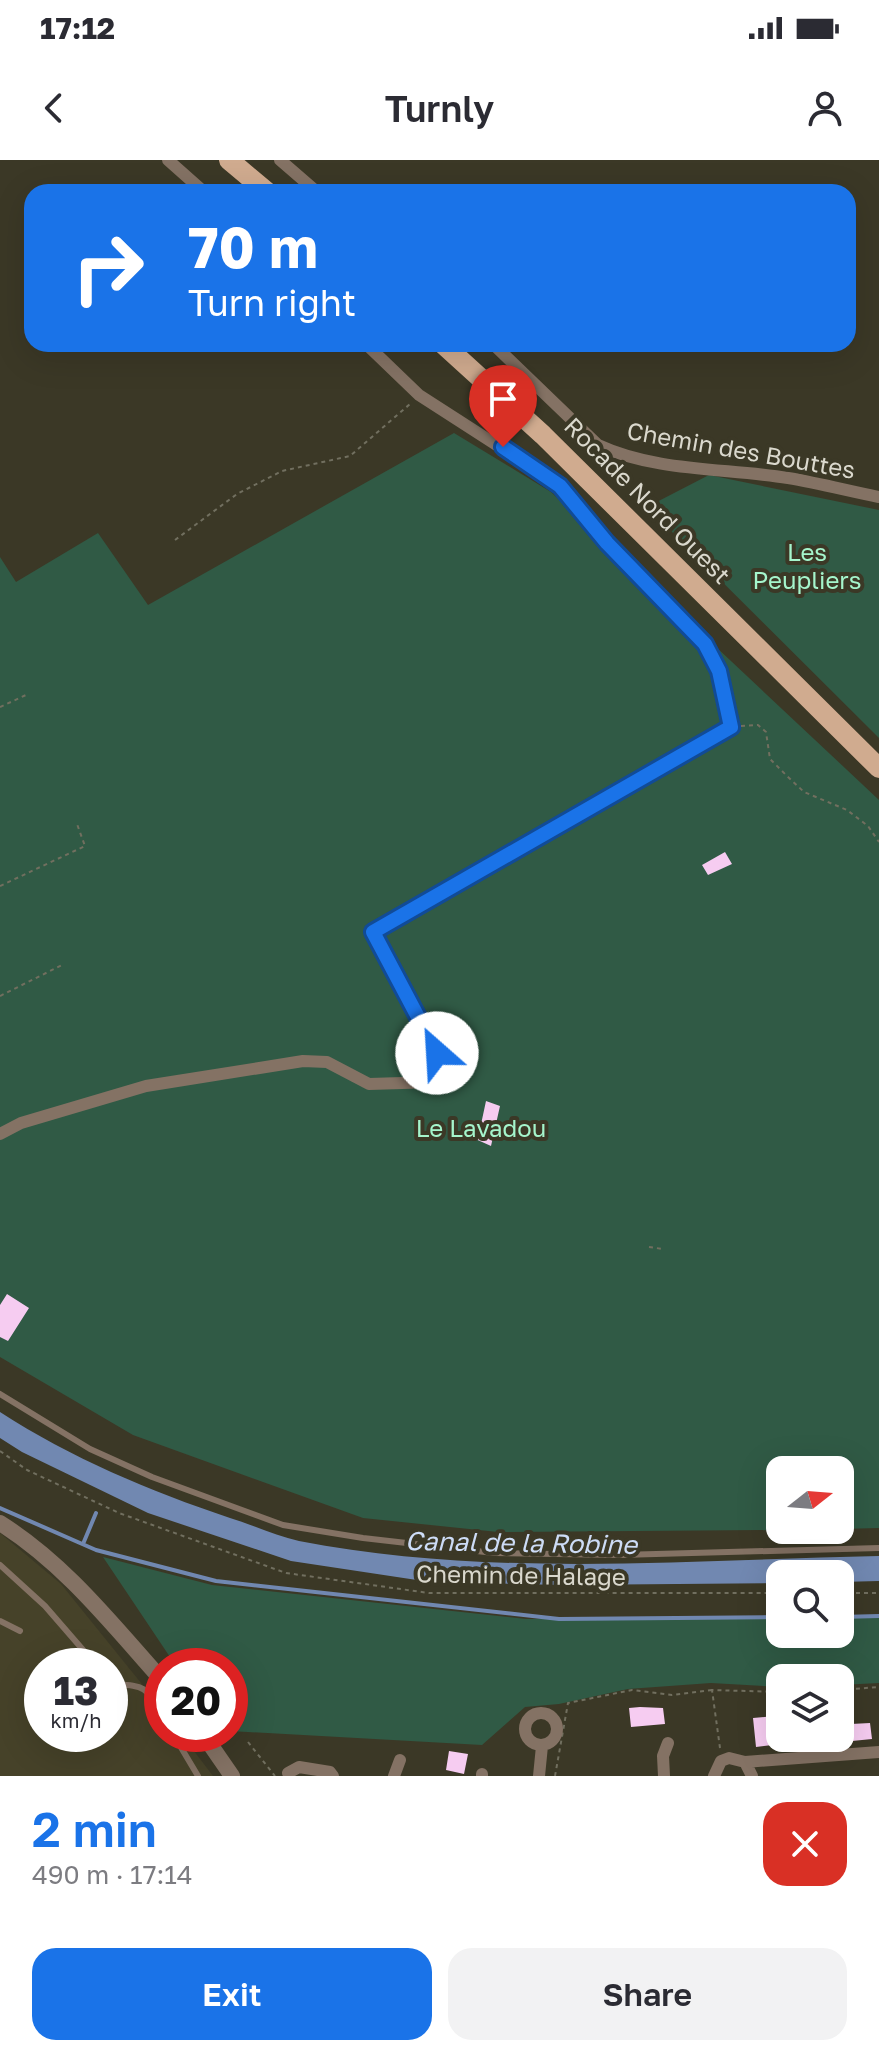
<!DOCTYPE html>
<html lang="en">
<head>
<meta charset="utf-8">
<style>
  :root { --surface:#fff; --page:#f2f2f3; --text:#2b2b33; --muted:#7c7c81; --accent:#1a73e8 }
  body { margin:0; font-family:"Golos Text",sans-serif; background:var(--page); color:var(--text); height:100vh; display:flex; flex-direction:column; font-size:30px; white-space:nowrap }
  * { box-sizing:border-box; margin:0 }
  p { font-size:26px; color:var(--muted) }
  .icon { flex:none; width:44px; height:44px; fill:none; stroke:currentColor; stroke-width:2; stroke-linecap:round; stroke-linejoin:round }
  .map { position:relative; height:1616px; overflow:hidden }
  .details { display:flex; flex-direction:column; background:var(--surface); flex:1 }
  .details>* { flex:none }
  .top-card { position:absolute; left:24px; top:24px; width:832px; height:168px; border-radius:24px; box-shadow:0 8px 32px #0002; background:#1a73e8; color:#fff; overflow:hidden }
  .needle { width:52px; rotate:73deg }
  .controls { position:absolute; left:766px; top:1296px; display:grid; gap:16px }
  .controls a { display:grid; place-items:center; width:88px; height:88px; border-radius:16px; background:var(--surface); box-shadow:0 8px 32px #0002; font-size:40px }
  .speed { position:absolute; left:24px; top:1488px; display:flex; gap:16px; font-size:40px; font-weight:700; text-align:center }
  .speed>* { display:grid; place-content:center; width:104px; height:104px; border-radius:50%; background:var(--surface); box-shadow:0 8px 32px #0002; line-height:1 }
  .speed small { font-size:20px; font-weight:400 }
  .speed .limit { border:12px solid #d22; background:#fff; color:#111 }
  .pin { position:absolute; display:grid; place-items:center; width:68px; height:68px; color:#fff; margin:-82px -34px; border-radius:50% 50% 50% 0; rotate:-45deg; box-shadow:0 0 8px #0007 }
  .pin .icon { rotate:45deg }
  .me { position:absolute; width:88px; margin:-44px; rotate:334deg; stroke-linejoin:round; filter:drop-shadow(0 0 6px #0008) }
  .turn { display:flex; align-items:center; gap:28px; height:168px; padding:0 32px; font-size:36px }
  .turn .icon { width:104px; height:104px; stroke-width:2.5 }
  .turn b { display:block; font-size:56px; line-height:68px }
  .round { display:grid; place-items:center; flex:none; width:84px; height:84px; border-radius:24px; background:var(--page) }
  .head { display:flex; align-items:center; justify-content:space-between; height:136px; padding:0 32px }
  h1 { font-size:48px; font-weight:600; line-height:60px; color:var(--accent) }
  .action { display:flex; gap:16px; margin-top:auto; padding:16px 32px }
  .action a { flex:1; height:92px; border-radius:24px; background:var(--accent); color:#fff; font-size:32px; font-weight:600; line-height:92px; text-align:center }
  .action a+a { background:var(--page); color:var(--text) }
  .status { display:flex; justify-content:space-between; align-items:center; height:56px; padding:0 40px; background:var(--surface); direction:ltr }
  .status svg { height:22px; fill:currentColor }
  header { display:flex; justify-content:space-between; align-items:center; height:104px; padding:0 32px; background:var(--surface); font-size:36px; font-weight:600 }
  .map>svg:first-child { display:block }
  .built { fill:#464229; fill-rule:evenodd }
  .green { fill:#305a45 }
  .water { fill:#7188b1 }
  .lines { fill:none; stroke-linecap:round; stroke-linejoin:round }
  .stream { stroke:#7188b1; stroke-width:4 }
  .building { fill:#f6ccf1 }
  .path { stroke:#716f5f; stroke-width:2; stroke-dasharray:4 4; stroke-linecap:butt }
  .service { stroke:#847264; stroke-width:6 }
  .minor { stroke:#847264; stroke-width:12 }
  .tertiary { stroke:#847264; stroke-width:16 }
  .primary { stroke:#d0ab8f; stroke-width:20 }
  .route-casing { stroke:#114b97; stroke-width:20 }
  .route { stroke:#1a73e8; stroke-width:14 }
  .labels { text-anchor:middle; stroke-width:8; stroke-linejoin:round; paint-order:stroke }
  .street-label { font-size:24px; fill:#dad8cd; stroke:#3b3826 }
  .park-label { font-size:24px; fill:#a5f5cc; stroke:#3b3826 }
  .water-label { font-size:26px; font-style:italic; fill:#cddcf6; stroke:#3b3826 }
</style>
</head>
<body>
<div class="status"><b>17:12</b><svg viewBox="0 0 49 12"><path d="M0 12V9h3v3zM5 12V6h3v6zM10 12V3h3v9zM15 12V0h3v12zM26 1h20v11H26zM47 4h2v5h-2z"/></svg></div>
<header><svg class="icon" aria-label="back" viewBox="0 0 24 24"><path d="M15 5l-7 7 7 7"/></svg>Turnly<svg class="icon" aria-label="person" viewBox="0 0 24 24"><circle cx="12" cy="8" r="4"/><path d="M4 21q1-7 8-7t8 7"/></svg></header>
<div class="map">
<svg width="879" height="1616" viewBox="0 0 879 1616">
  <rect width="100%" height="100%" fill="#3b3826"/>
  <path class="built" d="M 0,1373 L 61,1424 L 162,1549 L 162,1574 L 181,1574 L 213,1616 L 0,1616 ZM 42,1506 L 110,1506 L 110,1574 L 42,1574 Z"/>
  <path class="green" d="M 454,273 L 551,332 L 879,640 L 879,1368 L 840,1369 L 840,1310 L 780,1310 L 781,1370 L 498,1372 L 363,1358 L 133,1275 L 0,1197 L 0,397 L 16,422 L 98,373 L 148,445 Z
    M 709,315 L 879,350 L 879,578 L 647,347 Z
    M 103,1397 L 212,1425 L 526,1459 L 780,1458 L 780,1474 L 840,1474 L 840,1458 L 879,1457 L 879,1523 L 840,1525 L 840,1518 L 780,1518 L 780,1527 L 711,1523 L 628,1529 L 559,1544 L 525,1547 L 482,1585 L 230,1571 L 230,1506 L 176,1506 Z"/>
  <path class="water" d="M 0,1252 C 71,1298 150,1331 230,1358 C 253,1365 276,1376 299,1381 C 489,1418 687,1400 879,1396 L 879,1421 L 840,1422 L 840,1414 L 780,1414 L 780,1423 L 561,1425 L 430,1422 L 291,1401 L 148,1353 L 22,1292 L 0,1278 Z"/>
  <g class="lines">
    <path class="stream" d="M 0,1348 L 96,1390 L 216,1421 L 559,1459 L 780,1457
      M 83,1384 L 96,1353
      M 840,1457 L 879,1456"/>
  </g>
  <path class="building" d="M 725,692 L 732,704 L 708,715 L 702,705 Z
    M 486,941 L 500,946 L 491,986 L 462,973 L 466,963 L 480,969 Z
    M 7,1134 L 29,1148 L 8,1181 L 0,1177 L 0,1145 Z
    M 640,1547 L 663,1548 L 665,1564 L 631,1567 L 629,1548 Z
    M 774,1556 L 775,1569 L 780,1569 L 780,1584 L 756,1587 L 753,1558 Z
    M 870,1563 L 872,1579 L 852,1581 L 851,1564 Z
    M 449,1591 L 468,1594 L 464,1614 L 446,1610 Z"/>
  <g class="lines">
    <path class="path" d="M 175,380 L 237,334 L 282,311 L 350,296 L 410,244
      M 0,547 L 26,535
      M 741,566 L 758,565 L 766,572 L 770,599 L 786,615 L 804,632 L 847,650 L 868,666 L 879,682
      M 0,726 L 85,686 L 77,664
      M 0,836 L 64,804
      M 649,1087 L 663,1089
      M 0,1291 L 27,1310 L 119,1353 L 286,1413 L 429,1433 L 780,1433
      M 840,1433 L 879,1433
      M 840,1530 L 879,1527
      M 248,1582 L 275,1616
      M 720,1588 L 712,1530 L 780,1532
      M 555,1616 L 568,1543 L 632,1530 L 672,1535 L 712,1530"/>
    <path class="service" d="M 437,893 L 373,772 L 731,567 L 719,511 L 705,484 L 607,383 L 560,326
      M 436,922 L 437,903
      M 0,1234 L 90,1289 L 152,1317 L 283,1365 L 363,1378 L 494,1393 L 620,1395 L 879,1388
      M 0,1405 L 45,1446 L 97,1506
      M 0,1461 L 20,1471
      M 110,1524 C 144,1526 145,1524 162,1555
      M 173,1574 L 198,1616"/>
    <path class="minor" d="M 168,0 L 204,32
      M 280,0 L 317,32
      M 366,184 L 419,235 L 560,326
      M 493,184 L 598,285 C 656,312 726,308 788,318 C 818,323 849,331 879,337
      M 0,974 L 21,963 L 146,926 L 303,901 L 327,902 L 369,924 L 436,922
      M525 1569a16 16 0 1 1 32 0a16 16 0 1 1-32 0Z
      M 745,1602 L 879,1592
      M 288,1613 L 299,1607 L 330,1612 L 333,1616
      M 482,1614 L 482,1616
      M 394,1616 L 400,1600
      M 539,1616 L 542,1586
      M 664,1616 L 663,1596 L 668,1583
      M 714,1616 L 721,1601 L 729,1598 L 745,1602 L 752,1616"/>
    <path class="tertiary" d="M 0,1363 C 65,1404 111,1463 162,1520
      M 203,1574 L 232,1616"/>
    <path class="primary" d="M 229,0 L 267,32
      M 443,184 L 543,275 L 879,608"/>
  </g>
  <g class="lines">
    <g class="route-casing">
      <path id="route" d="M 437,893 L 373,772 L 731,567 L 719,511 L 705,484 L 607,383 L 560,326 L 503,287"/>
    </g>
    <use href="#route" class="route"/>
  </g>
  <g class="labels">
    <g class="street-label">
      <text transform="translate(741 291) rotate(10)" y="8">Chemin des Bouttes</text>
      <text transform="translate(647 341) rotate(45)" y="8">Rocade Nord Ouest</text>
      <text transform="translate(521 1416) rotate(1)" y="8">Chemin de Halage</text>
    </g>
    <g class="park-label">
      <text x="807" y="401">Les<tspan x="807" dy="28">Peupliers</tspan></text>
      <text x="481" y="977">Le Lavadou</text>
    </g>
    <g class="water-label">
      <text transform="translate(521 1383) rotate(1)" y="9">Canal de la Robine</text>
    </g>
  </g>
</svg>
<div class="controls">
<a><svg class="needle" viewBox="-14 -14 28 28"><path d="M0-13l5 13h-10z" fill="#e53935"/><path d="M0 13l5-13h-10z" fill="#7c7c81"/></svg></a>
<a><svg class="icon" aria-label="search" viewBox="0 0 24 24"><circle cx="10" cy="10" r="6"/><path d="M15 15l6 6"/></svg></a>
<a><svg class="icon" aria-label="layers" viewBox="0 0 24 24"><path d="M12 4l9 5-9 5-9-5zM3 14l9 5 9-5"/></svg></a>
</div>
<div class="speed"><div>13<small>km/h</small></div><div class="limit">20</div></div>
<div class="pin" style="left:503px;top:287px;background:#d93025"><svg class="icon" aria-label="arrive" viewBox="0 0 24 24"><path d="M6 21V4h12l-3 4 3 4H6"/></svg></div>
<svg class="me" style="left:437px;top:893px" viewBox="-20 -20 40 40"><circle r="19" fill="#fff"/><path d="M0-13L10 11 0 6-10 11z" fill="#1a73e8"/></svg>
<div class="top-card">
<div class="turn"><svg class="icon" aria-label="right" viewBox="0 0 24 24"><path d="M7 20v-9h11M14 6l5 5-5 5"/></svg><div><b>70 m</b>Turn right</div></div>
</div>
</div>
<section class="details">
<div class="head"><div><h1>2 min</h1><p>490 m · 17:14</p></div><a class="round" style="background:#d93025;color:#fff"><svg class="icon" aria-label="close" viewBox="0 0 24 24"><path d="M6 6l12 12M18 6L6 18"/></svg></a></div>
<div class="action"><a>Exit</a><a>Share</a></div>
</section>
</body>
</html>
